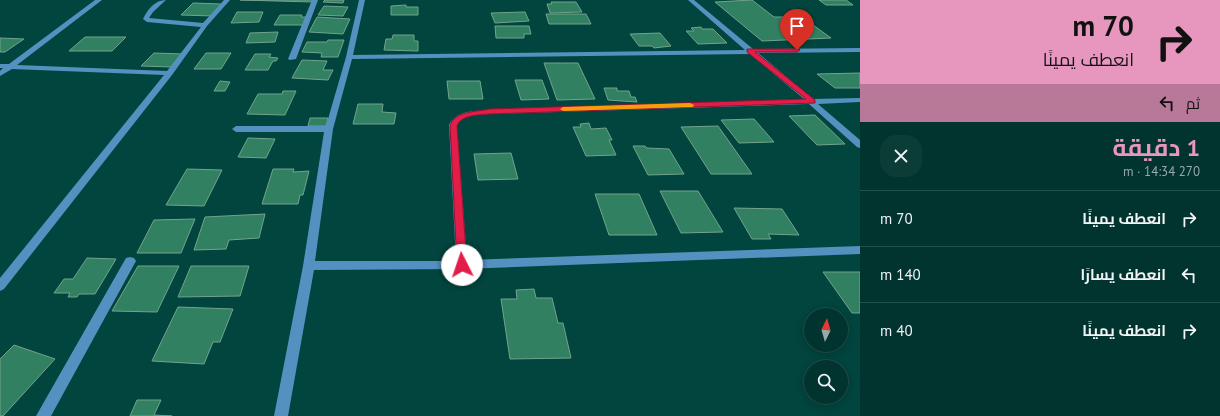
<!DOCTYPE html>
<html lang="ar">
<head>
<meta charset="utf-8">
<style>
  :root { --surface:#01342e; --page:#0b3c36; --text:#f1f3f6; --muted:#96aaaa; --line:#234f4a; --accent:#e797bd }
  body { margin:0; font-family:"PT Sans",Cairo,sans-serif; background:var(--page); color:var(--text); direction:rtl; height:100vh; display:flex; flex-direction:column; font-size:15px; white-space:nowrap }
  * { box-sizing:border-box; margin:0 }
  p { font-size:13px; color:var(--muted) }
  .icon { flex:none; width:22px; height:22px; fill:none; stroke:currentColor; stroke-width:2; stroke-linecap:round; stroke-linejoin:round }
  .map { position:relative; flex:1; overflow:hidden; direction:ltr }
  .panel { display:flex; flex-direction:column; background:var(--surface); width:360px }
  .panel>* { flex:none }
  .top-card { background:#e797bd; color:#111; overflow:hidden }
  .needle { width:26px; rotate:5deg }
  .fabs { position:absolute; left:804px; top:308px; display:grid; gap:8px }
  .fabs a { display:grid; place-items:center; width:44px; height:44px; border-radius:50%; background:var(--surface); box-shadow:0 2px 10px #0003,0 0 0 1px var(--line); font-size:20px }
  .pin { position:absolute; display:grid; place-items:center; width:34px; height:34px; color:#fff; margin:-41px -17px; border-radius:50% 50% 50% 0; rotate:-45deg; box-shadow:0 0 4px #0007 }
  .pin .icon { rotate:45deg }
  .me { position:absolute; width:44px; margin:-22px; rotate:356deg; stroke-linejoin:round; filter:drop-shadow(0 0 3px #0008) }
  .turn { display:flex; align-items:center; gap:14px; height:84px; padding:0 20px; font-size:18px }
  .turn .icon { width:52px; height:52px; stroke-width:2.5 }
  .turn b { display:block; font-size:28px; line-height:34px }
  .then { display:flex; align-items:center; height:38px; padding:0 20px; background:#0003; gap:8px; font-size:15px }
  .round { display:grid; place-items:center; flex:none; width:42px; height:42px; border-radius:16px; background:var(--page) }
  .summary { display:flex; align-items:center; justify-content:space-between; height:68px; padding:0 20px }
  h1 { font-size:24px; font-weight:700; line-height:30px; color:var(--accent) }
  ul { padding:0; list-style:none }
  li { display:flex; align-items:center; gap:12px; height:56px; padding:0 20px; border-top:1px solid var(--line) }
  li div { flex:1 }
  li b { display:block; font-size:15px }
  li em { font-style:normal }
  main { display:flex; flex:1; min-height:0 }
  .map>svg:first-child { display:block }
  .building { fill:#308061; stroke:#73a38d }
  .lines { fill:none; stroke-linecap:round; stroke-linejoin:round }
  .minor { fill:#5491c1; fill-rule:evenodd }
  .route { fill:#e11d48; stroke:#92132f }
  .slow { fill:#f59e0b }
</style>
</head>
<body>
<main>
<section class="panel">
<div class="top-card">
<div class="turn"><svg class="icon" aria-label="right" viewBox="0 0 24 24"><path d="M7 20v-9h11M14 6l5 5-5 5"/></svg><div><b>70 m</b>انعطف يمينًا</div></div>
<div class="then">ثم<svg class="icon" aria-label="left" viewBox="0 0 24 24"><path d="M17 20v-9H6M10 6l-5 5 5 5"/></svg></div>
</div>
<div class="summary"><div><h1>1 دقيقة</h1><p>270 m · 14:34</p></div><a class="round"><svg class="icon" aria-label="close" viewBox="0 0 24 24"><path d="M6 6l12 12M18 6L6 18"/></svg></a></div>
<ul>
<li><svg class="icon" aria-label="right" viewBox="0 0 24 24"><path d="M7 20v-9h11M14 6l5 5-5 5"/></svg><div><b>انعطف يمينًا</b></div><em>70 m</em></li>
<li><svg class="icon" aria-label="left" viewBox="0 0 24 24"><path d="M17 20v-9H6M10 6l-5 5 5 5"/></svg><div><b>انعطف يسارًا</b></div><em>140 m</em></li>
<li><svg class="icon" aria-label="right" viewBox="0 0 24 24"><path d="M7 20v-9h11M14 6l5 5-5 5"/></svg><div><b>انعطف يمينًا</b></div><em>40 m</em></li>
</ul>
</section>
<div class="map">
<svg width="860" height="416" viewBox="0 0 860 416">
  <rect width="100%" height="100%" fill="#01453e"/>
  <path class="building" d="M 240,0 L 314,0 L 313,2 Z
    M 325,0 L 344,0 L 343,3 L 323,2 Z
    M 752,0 L 774,17 L 802,17 L 831,38 L 762,41 L 715,2 Z
    M 819,0 L 846,0 L 853,5 L 826,5 Z
    M 551,2 L 576,2 L 582,12 L 550,13 L 547,4 L 552,4 Z
    M 193,3 L 221,4 L 213,16 L 181,15 Z
    M 406,5 L 406,7 L 418,7 L 418,15 L 391,15 L 391,6 Z
    M 324,6 L 348,7 L 343,16 L 318,15 Z
    M 237,12 L 263,12 L 259,22 L 231,23 Z
    M 525,12 L 529,21 L 495,23 L 491,13 Z
    M 546,14 L 586,14 L 591,24 L 549,24 Z
    M 280,15 L 302,15 L 301,17 L 307,17 L 303,25 L 274,25 Z
    M 317,17 L 350,19 L 343,34 L 309,32 Z
    M 495,26 L 529,26 L 531,34 L 524,34 L 524,38 L 496,38 Z
    M 701,27 L 702,29 L 713,29 L 727,43 L 698,44 L 686,31 L 694,31 L 691,28 Z
    M 278,32 L 275,42 L 246,43 L 250,33 Z
    M 660,33 L 671,46 L 654,48 L 652,46 L 639,46 L 630,34 Z
    M 393,35 L 414,35 L 414,41 L 418,41 L 418,51 L 384,50 L 386,39 L 392,39 Z
    M 85,37 L 126,37 L 112,51 L 69,51 Z
    M 0,38 L 24,39 L 5,52 L 0,52 Z
    M 328,40 L 344,40 L 338,57 L 321,57 L 322,53 L 302,52 L 307,42 L 327,42 Z
    M 154,53 L 183,54 L 172,67 L 141,66 Z
    M 206,53 L 231,53 L 221,69 L 194,69 Z
    M 255,54 L 271,54 L 269,57 L 278,58 L 276,61 L 273,61 L 268,70 L 245,70 Z
    M 302,60 L 327,61 L 323,70 L 333,70 L 328,80 L 292,78 Z
    M 544,63 L 578,63 L 595,99 L 557,100 Z
    M 860,73 L 860,88 L 835,88 L 817,74 Z
    M 515,80 L 542,80 L 549,99 L 521,100 Z
    M 220,81 L 230,82 L 225,91 L 214,91 Z
    M 447,81 L 480,81 L 483,99 L 449,99 Z
    M 604,88 L 617,88 L 617,91 L 629,91 L 631,97 L 635,97 L 637,102 L 608,100 Z
    M 283,91 L 296,91 L 285,115 L 247,114 L 258,94 L 282,94 Z
    M 358,104 L 383,104 L 382,112 L 396,113 L 394,124 L 353,124 Z
    M 815,115 L 845,144 L 817,145 L 789,116 Z
    M 310,118 L 328,118 L 326,126 L 308,126 Z
    M 754,119 L 774,142 L 739,143 L 721,120 Z
    M 589,123 L 591,129 L 606,128 L 612,140 L 609,140 L 616,155 L 586,156 L 573,127 L 581,127 L 580,124 Z
    M 718,126 L 752,174 L 711,174 L 681,127 Z
    M 248,138 L 275,139 L 266,158 L 238,157 Z
    M 633,146 L 645,146 L 647,148 L 669,149 L 684,174 L 648,175 Z
    M 511,153 L 518,179 L 478,180 L 474,154 Z
    M 187,169 L 222,170 L 204,206 L 166,205 Z
    M 273,169 L 294,169 L 293,172 L 309,171 L 303,195 L 300,195 L 298,204 L 262,204 Z
    M 660,191 L 698,191 L 723,232 L 681,233 Z
    M 595,194 L 639,194 L 657,235 L 609,235 Z
    M 734,208 L 782,209 L 799,235 L 768,234 L 771,239 L 752,239 Z
    M 265,214 L 259,238 L 229,240 L 226,249 L 194,250 L 205,217 Z
    M 195,219 L 181,253 L 137,253 L 154,220 Z
    M 87,258 L 116,259 L 95,294 L 79,294 L 77,297 L 68,297 L 70,293 L 54,293 L 64,279 L 73,279 Z
    M 138,266 L 179,266 L 157,312 L 112,311 Z
    M 191,266 L 249,266 L 240,296 L 178,297 Z
    M 823,272 L 860,272 L 860,313 L 852,313 Z
    M 534,289 L 536,298 L 552,298 L 558,323 L 563,323 L 571,358 L 510,359 L 501,299 L 517,299 L 516,290 Z
    M 178,307 L 233,309 L 220,342 L 213,342 L 204,364 L 152,361 Z
    M 14,345 L 55,359 L 3,416 L 0,416 L 0,359 Z
    M 137,400 L 161,400 L 154,415 L 172,416 L 130,416 Z"/>
  <g class="lines">
    <path class="minor" d="M 95,0 L 102,0 L 17,65 L 167,71 L 201,27 L 147,22 L 143,19 C 148,9 155,0 166,0 L 153,12 L 149,18 L 203,23 L 224,0 L 230,0 L 207,26 L 172,75 L 4,289 L 0,291 L 0,278 L 164,75 L 12,69 L 0,76 L 0,71 L 3,68 L 0,68 L 0,64 L 9,64 Z
      M 312,0 L 318,0 L 296,59 L 290,60 L 288,59 Z
      M 359,0 L 365,0 L 353,55 L 745,50 L 688,0 L 694,0 L 753,49 L 860,48 L 860,52 L 758,53 L 813,99 L 860,98 L 860,102 L 818,104 L 860,140 L 860,148 L 857,147 L 809,104 L 489,114 C 478,115 463,114 457,125 L 467,260 L 860,246 L 860,254 L 462,269 L 314,270 L 288,416 L 274,416 L 303,266 L 324,132 L 236,132 L 232,129 L 236,126 L 326,126 L 346,57 ZM 750,54 L 804,99 L 489,110 C 474,111 457,110 449,125 L 456,261 L 315,261 L 333,129 L 352,59 Z
      M 130,257 L 134,258 L 136,261 L 51,416 L 36,416 L 126,258 Z"/>
  </g>
  <path class="route" d="M 747,49 L 799,49 L 800,50 L 797,52 L 755,52 L 815,100 L 815,103 L 489,114 C 479,115 460,115 457,126 L 467,265 L 466,268 L 459,268 L 457,265 L 450,126 C 454,111 476,112 489,109 L 806,99 L 747,52 Z"/>
  <path class="slow" d="M 690,103 L 694,105 L 693,107 L 563,111 L 560,109 L 563,107 Z"/>
</svg>
<div class="fabs">
<a><svg class="needle" viewBox="-14 -14 28 28"><path d="M0-13l5 13h-10z" fill="#e53935"/><path d="M0 13l5-13h-10z" fill="#96aaaa"/></svg></a>
<a><svg class="icon" aria-label="search" viewBox="0 0 24 24"><circle cx="10" cy="10" r="6"/><path d="M15 15l6 6"/></svg></a>
</div>
<div class="pin" style="left:797px;top:50px;background:#d93025"><svg class="icon" aria-label="arrive" viewBox="0 0 24 24"><path d="M6 21V4h12l-3 4 3 4H6"/></svg></div>
<svg class="me" style="left:462px;top:265px" viewBox="-20 -20 40 40"><circle r="19" fill="#fff"/><path d="M0-13L10 11 0 6-10 11z" fill="#e11d48"/></svg>
</div>
</main>
</body>
</html>
